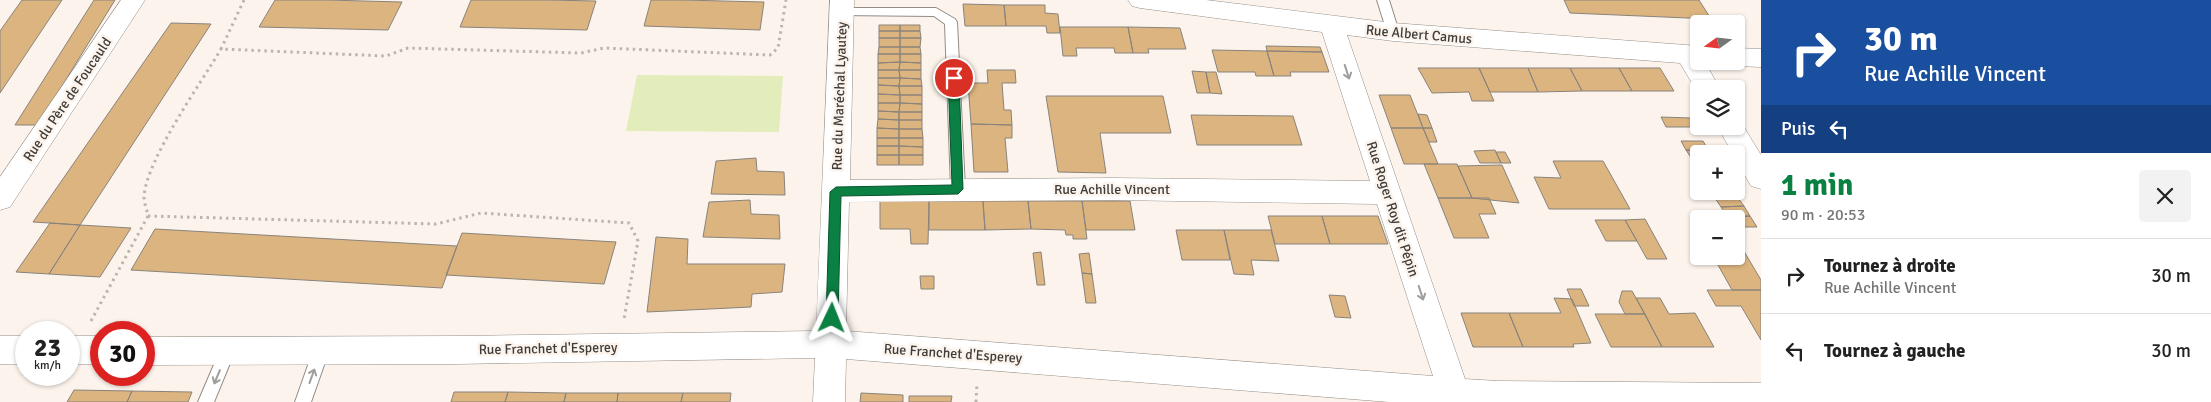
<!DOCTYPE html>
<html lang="fr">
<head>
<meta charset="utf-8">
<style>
  :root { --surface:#fff; --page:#f2f2f2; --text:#222; --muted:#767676; --line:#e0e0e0; --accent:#0b8043 }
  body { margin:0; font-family:Signika,sans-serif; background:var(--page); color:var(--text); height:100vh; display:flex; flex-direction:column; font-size:19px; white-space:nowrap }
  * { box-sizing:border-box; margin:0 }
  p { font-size:16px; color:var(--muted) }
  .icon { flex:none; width:28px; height:28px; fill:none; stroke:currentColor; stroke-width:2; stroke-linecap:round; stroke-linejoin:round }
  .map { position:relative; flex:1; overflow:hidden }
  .sheet { display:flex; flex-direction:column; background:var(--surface); width:450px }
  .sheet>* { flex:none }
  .banner { background:#1a4fa0; color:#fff; overflow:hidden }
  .needle { width:32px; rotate:255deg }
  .controls { position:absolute; left:1690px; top:15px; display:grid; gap:10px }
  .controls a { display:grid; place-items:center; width:55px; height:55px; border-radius:5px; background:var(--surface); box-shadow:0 1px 4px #0004; font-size:25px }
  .speed { position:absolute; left:15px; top:321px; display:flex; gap:10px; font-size:25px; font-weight:700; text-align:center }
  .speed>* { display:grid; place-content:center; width:65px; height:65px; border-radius:50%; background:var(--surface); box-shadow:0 1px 4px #0004; line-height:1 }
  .speed small { font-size:12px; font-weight:400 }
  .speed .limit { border:8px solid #d22; background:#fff; color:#111 }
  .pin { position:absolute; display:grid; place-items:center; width:42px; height:42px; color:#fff; margin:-21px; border:2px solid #fff; border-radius:50%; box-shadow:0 1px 5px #0007 }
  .me { position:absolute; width:55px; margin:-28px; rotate:2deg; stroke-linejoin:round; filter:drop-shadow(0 0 4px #0008) }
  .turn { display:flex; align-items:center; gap:18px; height:105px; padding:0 20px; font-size:22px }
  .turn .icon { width:65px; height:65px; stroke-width:2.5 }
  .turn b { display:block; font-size:35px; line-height:42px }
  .then { display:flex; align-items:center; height:48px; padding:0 20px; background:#0003; gap:10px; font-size:19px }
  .round { display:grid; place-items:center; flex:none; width:52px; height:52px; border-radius:5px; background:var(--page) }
  .head { display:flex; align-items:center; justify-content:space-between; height:85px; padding:0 20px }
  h1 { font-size:30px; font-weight:700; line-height:38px; color:var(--accent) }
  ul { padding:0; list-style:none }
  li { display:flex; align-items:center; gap:15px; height:75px; padding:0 20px; border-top:1px solid var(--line) }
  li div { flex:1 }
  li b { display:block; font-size:19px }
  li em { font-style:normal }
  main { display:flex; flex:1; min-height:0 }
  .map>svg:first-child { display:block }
  .green { fill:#e3edbc }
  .building { fill:#dcb47f; stroke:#89837c }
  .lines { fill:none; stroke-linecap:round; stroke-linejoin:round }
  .service-casing { stroke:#938c85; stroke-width:2 }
  .minor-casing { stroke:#938c85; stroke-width:1 }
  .path { stroke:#bbb5af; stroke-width:3; stroke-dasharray:2.5 4; stroke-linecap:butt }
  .service { fill:#fff; fill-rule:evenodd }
  .minor { fill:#fff; fill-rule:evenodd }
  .oneway { stroke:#9f9e9c }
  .route { fill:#0b8043; stroke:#07532c }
  .labels { text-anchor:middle; stroke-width:5; stroke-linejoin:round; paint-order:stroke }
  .street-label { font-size:14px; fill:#3f3c39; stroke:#fcf4ec }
</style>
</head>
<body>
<main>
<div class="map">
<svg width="1761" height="402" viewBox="0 0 1761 402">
  <rect width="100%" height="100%" fill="#fcf4ec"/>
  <path class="green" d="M 637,75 L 783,76 L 779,132 L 626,131 Z"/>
  <path class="building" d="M 22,0 L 62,0 L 0,93 L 0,31 Z
    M 94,0 L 115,0 L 38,125 L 15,125 Z
    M 275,0 L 327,0 L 402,2 L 388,30 L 259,27 Z
    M 471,0 L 549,0 L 596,1 L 587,30 L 460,27 Z
    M 651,0 L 683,0 L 764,2 L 760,30 L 644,26 Z
    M 1564,0 L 1699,0 L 1711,19 L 1570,13 Z
    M 963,4 L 1004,5 L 1006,26 L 965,26 Z
    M 1004,5 L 1045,5 L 1045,13 L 1058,14 L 1060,33 L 1047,33 L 1046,26 L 1006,26 Z
    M 171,23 L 211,24 L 80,225 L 33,222 Z
    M 879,25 L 900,25 L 900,31 L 879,31 Z
    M 900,25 L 920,25 L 920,31 L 900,31 Z
    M 1060,27 L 1128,27 L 1133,53 L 1115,53 L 1114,48 L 1076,48 L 1077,56 L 1063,56 Z
    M 1128,27 L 1180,28 L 1186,49 L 1148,49 L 1149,53 L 1133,53 Z
    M 879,31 L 900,31 L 900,38 L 879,38 Z
    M 900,31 L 920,31 L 921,38 L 900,38 Z
    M 879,38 L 900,38 L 900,47 L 879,47 Z
    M 900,38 L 921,38 L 920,47 L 900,47 Z
    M 1266,46 L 1320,47 L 1322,52 L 1267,51 Z
    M 879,47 L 900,47 L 900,54 L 878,54 Z
    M 900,47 L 920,47 L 921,54 L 900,54 Z
    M 1212,50 L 1267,51 L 1274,76 L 1256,76 L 1255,72 L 1218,72 Z
    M 1267,51 L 1322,52 L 1329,72 L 1290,72 L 1291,76 L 1274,76 Z
    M 878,54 L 900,54 L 900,62 L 878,63 Z
    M 900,54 L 921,54 L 921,63 L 900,62 Z
    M 900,62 L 921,63 L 921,70 L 899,70 Z
    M 900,62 L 899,70 L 878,70 L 878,63 Z
    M 1418,68 L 1479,68 L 1494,101 L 1472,101 L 1469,92 L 1432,93 Z
    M 1479,68 L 1528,68 L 1538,92 L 1490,92 Z
    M 1528,68 L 1570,68 L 1582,91 L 1538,92 Z
    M 1570,68 L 1619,68 L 1632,91 L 1582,91 Z
    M 1619,68 L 1660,68 L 1674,91 L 1632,91 Z
    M 878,70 L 899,70 L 900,78 L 878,78 Z
    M 899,70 L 921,70 L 921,79 L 900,78 Z
    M 987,70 L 1015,70 L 1016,83 L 1002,83 L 1004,110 L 1011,110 L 1012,125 L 971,124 L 968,83 L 988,83 Z
    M 1192,71 L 1206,72 L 1210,93 L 1197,93 Z
    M 1206,72 L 1216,72 L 1222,94 L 1210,93 Z
    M 878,78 L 900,78 L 899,86 L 878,85 Z
    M 900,78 L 921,79 L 922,86 L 899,86 Z
    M 878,85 L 899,86 L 900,95 L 878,94 Z
    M 899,86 L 922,86 L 922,95 L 900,95 Z
    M 878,94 L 900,95 L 900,103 L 878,103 Z
    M 900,95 L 922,95 L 922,104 L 900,103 Z
    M 1379,95 L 1410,95 L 1423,128 L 1391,128 Z
    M 1046,96 L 1163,96 L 1171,133 L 1100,133 L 1106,173 L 1058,172 Z
    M 878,103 L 900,103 L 899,112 L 878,111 Z
    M 900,103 L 922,104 L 922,112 L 899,112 Z
    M 878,111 L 899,112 L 899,120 L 878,119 Z
    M 899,112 L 922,112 L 922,120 L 899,120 Z
    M 1418,114 L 1427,115 L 1432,128 L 1423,128 Z
    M 1191,115 L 1293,116 L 1302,145 L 1197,145 Z
    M 1661,117 L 1691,118 L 1696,127 L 1666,127 Z
    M 878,119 L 899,120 L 899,129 L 877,128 Z
    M 899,120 L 922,120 L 922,129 L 899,129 Z
    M 971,124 L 1012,125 L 1012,138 L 1005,138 L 1008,172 L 974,172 Z
    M 877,128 L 899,129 L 899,138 L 877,138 Z
    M 1391,128 L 1423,128 L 1438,164 L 1404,164 Z
    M 1423,128 L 1432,128 L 1437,142 L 1429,142 Z
    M 899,129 L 922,129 L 923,138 L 899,138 Z
    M 877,138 L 899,138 L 899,146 L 877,146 Z
    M 899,138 L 923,138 L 923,147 L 899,146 Z
    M 1681,141 L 1703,141 L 1709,151 L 1686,150 Z
    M 877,146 L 899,146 L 899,155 L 877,155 Z
    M 899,146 L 923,147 L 923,155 L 899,155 Z
    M 1495,150 L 1501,163 L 1480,163 L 1474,151 Z
    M 1686,150 L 1709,151 L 1711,154 L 1699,154 L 1699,159 L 1692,159 Z
    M 1496,152 L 1505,152 L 1511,163 L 1501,163 Z
    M 877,155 L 899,155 L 899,165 L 877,165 Z
    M 899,155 L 923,155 L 923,165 L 899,165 Z
    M 756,158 L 757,171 L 784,172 L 785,195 L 711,194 L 716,161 Z
    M 1553,161 L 1603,161 L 1630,209 L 1549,209 L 1534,177 L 1561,178 Z
    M 1424,164 L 1457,164 L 1472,198 L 1438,198 Z
    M 1502,165 L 1519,203 L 1472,198 L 1458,166 Z
    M 1711,191 L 1734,191 L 1738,198 L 1715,198 Z
    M 1438,198 L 1489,198 L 1496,214 L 1479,214 L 1489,238 L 1454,238 Z
    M 1715,198 L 1738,198 L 1744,206 L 1721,207 Z
    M 750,200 L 751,214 L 779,215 L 780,239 L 703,237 L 709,202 Z
    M 880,200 L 929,201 L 928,244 L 911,244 L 910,229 L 880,229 Z
    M 929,201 L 983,201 L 985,230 L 929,230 Z
    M 983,201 L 1028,201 L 1031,229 L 985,230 Z
    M 1028,201 L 1082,201 L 1087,239 L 1073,239 L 1073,235 L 1066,235 L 1065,230 L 1031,229 Z
    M 1082,201 L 1130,201 L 1135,230 L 1086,230 Z
    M 1744,206 L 1750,216 L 1727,217 L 1721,207 Z
    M 1268,216 L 1322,216 L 1330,244 L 1275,244 Z
    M 1322,216 L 1378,216 L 1388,244 L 1330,244 Z
    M 1750,216 L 1757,227 L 1736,227 L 1736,219 L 1728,219 L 1727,217 Z
    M 1645,219 L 1667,259 L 1647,259 L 1625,220 Z
    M 1595,220 L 1625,220 L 1637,241 L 1606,241 Z
    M 50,223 L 80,225 L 49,274 L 16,272 Z
    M 80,225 L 131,228 L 100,277 L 49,274 Z
    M 155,229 L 457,246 L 442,288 L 131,270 Z
    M 1176,230 L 1224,230 L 1230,260 L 1182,260 Z
    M 1224,230 L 1271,230 L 1279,261 L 1251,260 L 1254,275 L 1234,274 Z
    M 462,233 L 616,242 L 604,284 L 446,275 Z
    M 656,237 L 688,239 L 687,264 L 785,264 L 782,292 L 752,294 L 751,307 L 647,312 Z
    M 1736,248 L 1742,248 L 1761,280 L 1761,290 L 1732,290 L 1713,256 L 1736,256 Z
    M 1041,252 L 1045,285 L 1037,285 L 1033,253 Z
    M 1089,253 L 1092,274 L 1082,273 L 1079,254 Z
    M 1082,273 L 1092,274 L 1096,303 L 1086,303 Z
    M 920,276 L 934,276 L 934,289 L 921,289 Z
    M 1567,289 L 1581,289 L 1589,306 L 1574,306 Z
    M 1707,290 L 1761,290 L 1761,340 L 1741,306 L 1716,306 Z
    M 1622,291 L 1632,291 L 1645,314 L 1625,314 L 1619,302 Z
    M 1329,295 L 1345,296 L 1351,318 L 1335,317 Z
    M 1554,298 L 1572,299 L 1591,343 L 1573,344 L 1574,347 L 1523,347 L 1509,313 L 1561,313 Z
    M 1636,298 L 1660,298 L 1669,314 L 1695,313 L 1714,347 L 1662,347 Z
    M 1461,313 L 1509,313 L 1523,347 L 1473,347 Z
    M 1595,314 L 1645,314 L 1662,347 L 1611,347 Z
    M 74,390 L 132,391 L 127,402 L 67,402 Z
    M 132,391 L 192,392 L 188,402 L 127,402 Z
    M 454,392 L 508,392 L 505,402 L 451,402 Z
    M 508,392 L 566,393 L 564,402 L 505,402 Z
    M 566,393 L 618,393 L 617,402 L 564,402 Z
    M 618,393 L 683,393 L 681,402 L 617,402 Z
    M 683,393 L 731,393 L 730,402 L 681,402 Z
    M 861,393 L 903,395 L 903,402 L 860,402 Z
    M 909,396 L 952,396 L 951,402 L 909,402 Z"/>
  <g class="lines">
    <g class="service-casing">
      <path id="service" d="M 1377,0 L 1389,0 L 1399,32 L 1397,35 L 1389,35 L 1387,32 Z
        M 842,8 L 936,8 L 955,19 L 957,22 L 965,189 L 963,193 L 958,195 L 953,193 L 951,189 L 945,24 L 934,16 L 838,15 L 836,12 Z
        M 227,344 L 232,346 L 235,351 L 214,402 L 198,402 L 222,346 Z
        M 321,344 L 326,346 L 329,351 L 311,402 L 295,402 L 313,351 L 316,346 Z"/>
    </g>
    <g class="minor-casing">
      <path id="minor" d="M 121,0 L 145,0 L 10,207 L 0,210 L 0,177 Z
        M 830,0 L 854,0 L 850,180 L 1112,178 L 1370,181 L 1322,32 L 1140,8 L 1132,6 L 1128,0 L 1206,0 L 1393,23 L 1699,46 L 1699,61 L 1708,61 L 1705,62 L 1720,89 L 1699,89 L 1699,95 L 1680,63 L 1393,41 L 1347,35 L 1465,379 L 1498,381 L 1761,383 L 1761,402 L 1389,402 L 846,359 L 845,402 L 813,402 L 815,358 L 456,364 L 144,365 L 144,337 L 456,336 L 816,331 ZM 1112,200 L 1377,204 L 1433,376 L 846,331 L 849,202 Z
        M 1736,48 L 1761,49 L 1761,67 L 1736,66 L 1727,63 L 1726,61 L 1736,61 Z
        M 1736,118 L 1739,119 L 1761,155 L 1761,189 L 1751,186 L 1736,160 L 1736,154 L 1733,154 L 1717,126 L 1736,126 Z
        M 0,336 L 26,336 L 26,364 L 0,364 Z
        M 69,336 L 101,336 L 101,364 L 69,364 Z"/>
    </g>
    <path class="path" d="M 244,0 L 221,49 L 386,56 L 408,48 L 581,53 L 604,48 L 770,55 L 778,48 L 786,0
      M 148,216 L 436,224 L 481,213 L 629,223 L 638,241 L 624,319
      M 91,321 L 148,216 C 147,210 144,203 144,197 C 146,160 201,83 221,49
      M 976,402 L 977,383"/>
    <use href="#service" class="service"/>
    <use href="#minor" class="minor"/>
  </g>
  <defs><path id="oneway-shaft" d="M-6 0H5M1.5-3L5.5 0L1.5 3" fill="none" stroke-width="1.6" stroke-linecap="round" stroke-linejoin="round" transform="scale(1.25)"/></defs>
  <g class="oneway">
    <use href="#oneway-shaft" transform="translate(1347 72) rotate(72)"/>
    <use href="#oneway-shaft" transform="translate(1421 293) rotate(72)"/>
    <use href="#oneway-shaft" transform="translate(312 376) rotate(-70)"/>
    <use href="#oneway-shaft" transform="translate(217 377) rotate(113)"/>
  </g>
  <path class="route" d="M 954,74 L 959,78 L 963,189 L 958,194 L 841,196 L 838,318 L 836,321 L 832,323 L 828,321 L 826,318 L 830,192 L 836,187 L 952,185 L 948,78 Z"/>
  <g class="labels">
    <g class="street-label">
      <text transform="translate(1419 34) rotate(5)" y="5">Rue Albert Camus</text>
      <text transform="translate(839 96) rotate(-88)" y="5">Rue du Maréchal Lyautey</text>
      <text transform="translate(67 99) rotate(-56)" y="5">Rue du Père de Foucauld</text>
      <text x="1112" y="194">Rue Achille Vincent</text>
      <text transform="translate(1393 209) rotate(72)" y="5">Rue Roger Roy dit Pépin</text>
      <text transform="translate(548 348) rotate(-1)" y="5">Rue Franchet d'Esperey</text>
      <text transform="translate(953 353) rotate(4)" y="5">Rue Franchet d'Esperey</text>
    </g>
  </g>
</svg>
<div class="controls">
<a><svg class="needle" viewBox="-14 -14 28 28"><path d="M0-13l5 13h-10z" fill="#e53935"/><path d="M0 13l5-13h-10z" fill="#767676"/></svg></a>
<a><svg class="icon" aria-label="layers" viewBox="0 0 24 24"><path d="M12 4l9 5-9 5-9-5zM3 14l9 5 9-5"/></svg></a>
<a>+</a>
<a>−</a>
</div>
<div class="speed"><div>23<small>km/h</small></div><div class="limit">30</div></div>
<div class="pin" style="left:954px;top:78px;background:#d93025"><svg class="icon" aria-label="arrive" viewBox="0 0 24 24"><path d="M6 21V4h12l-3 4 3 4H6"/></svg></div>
<svg class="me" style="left:832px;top:318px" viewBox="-20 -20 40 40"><path d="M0-17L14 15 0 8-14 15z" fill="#0b8043" stroke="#fff" stroke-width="4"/></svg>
</div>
<section class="sheet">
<div class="banner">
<div class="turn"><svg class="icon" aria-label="right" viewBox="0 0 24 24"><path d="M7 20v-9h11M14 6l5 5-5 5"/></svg><div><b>30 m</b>Rue Achille Vincent</div></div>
<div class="then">Puis<svg class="icon" aria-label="left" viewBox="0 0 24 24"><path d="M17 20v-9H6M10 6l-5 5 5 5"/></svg></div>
</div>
<div class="head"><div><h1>1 min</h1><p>90 m · 20:53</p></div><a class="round"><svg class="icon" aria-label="close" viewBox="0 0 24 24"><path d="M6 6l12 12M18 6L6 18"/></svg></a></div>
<ul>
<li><svg class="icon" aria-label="right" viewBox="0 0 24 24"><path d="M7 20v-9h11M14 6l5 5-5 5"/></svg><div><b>Tournez à droite</b><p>Rue Achille Vincent</p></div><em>30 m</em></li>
<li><svg class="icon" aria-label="left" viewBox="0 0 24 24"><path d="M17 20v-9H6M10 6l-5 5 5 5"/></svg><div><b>Tournez à gauche</b></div><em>30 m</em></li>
</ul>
</section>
</main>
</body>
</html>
